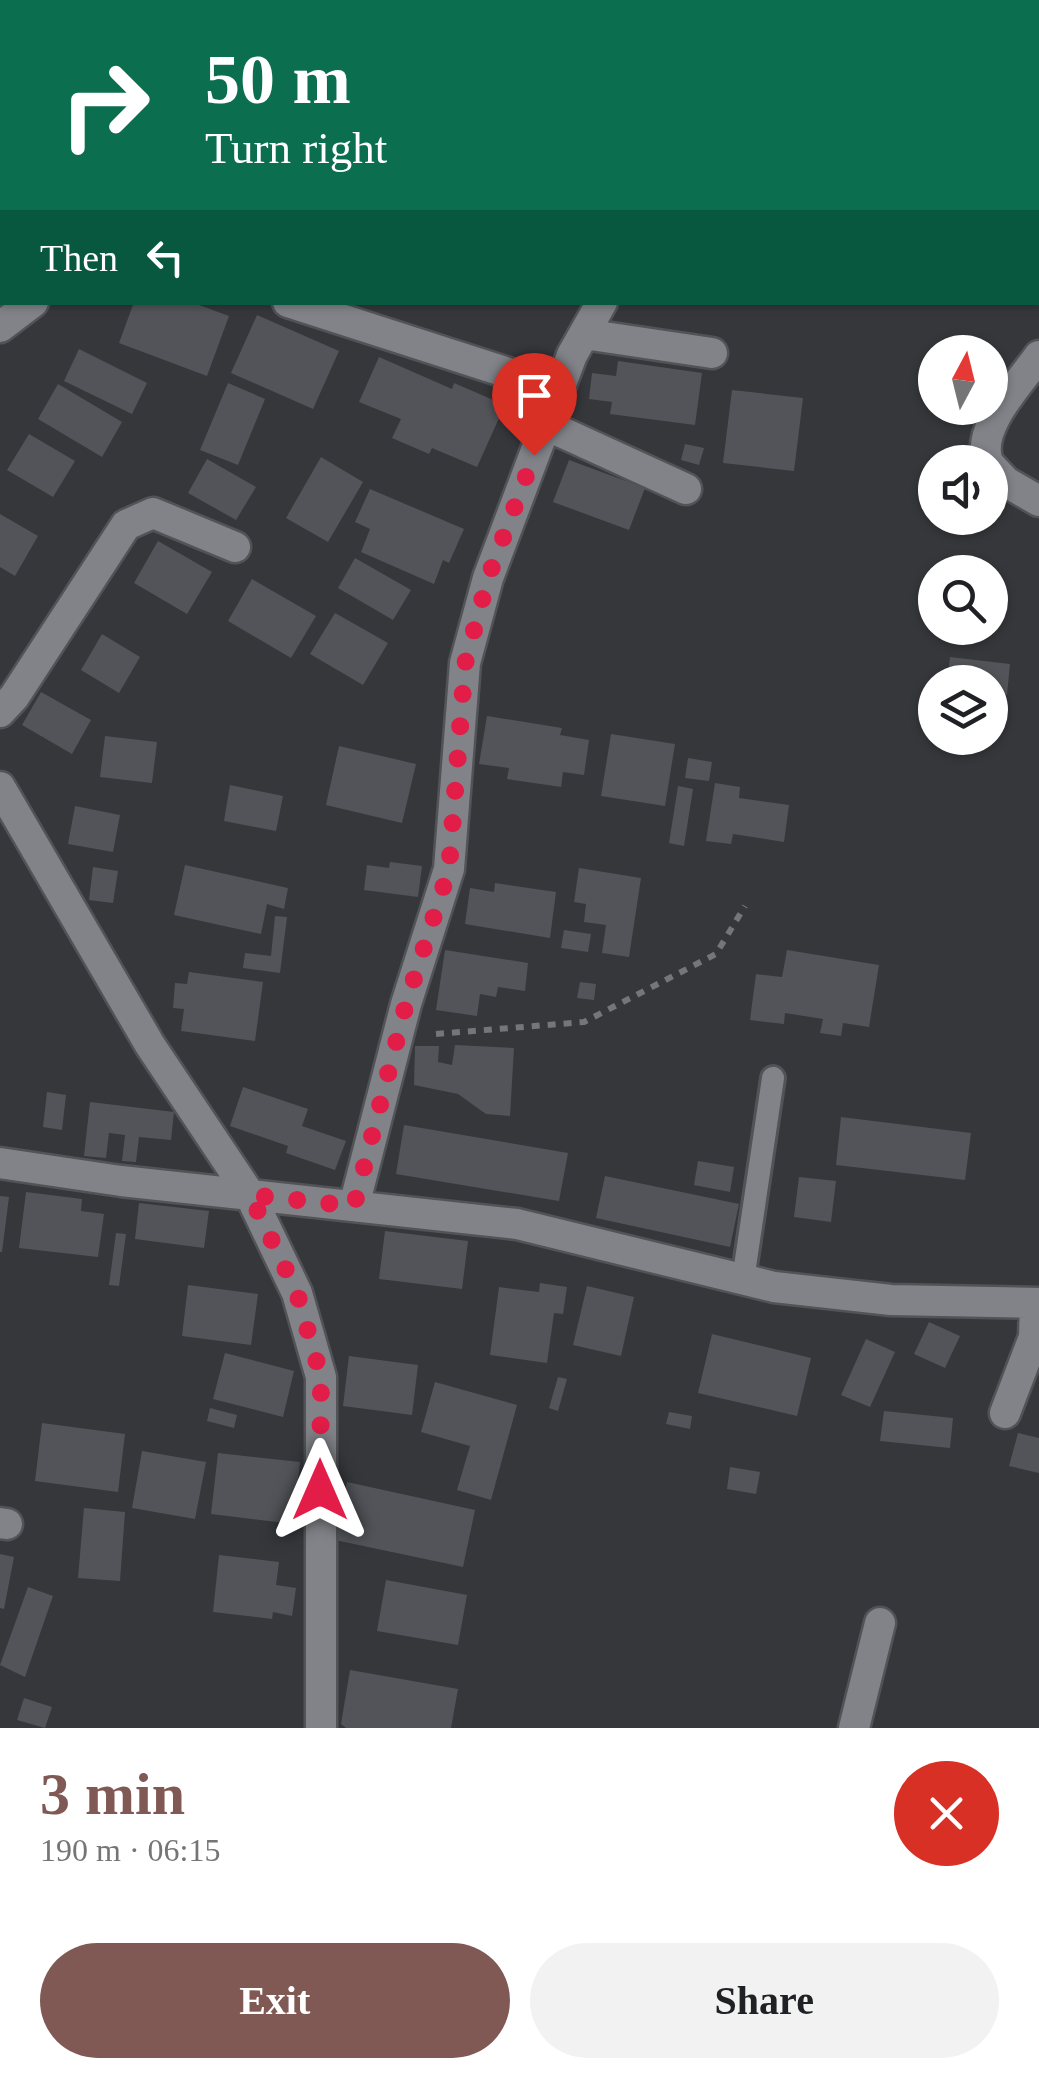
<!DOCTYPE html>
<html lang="en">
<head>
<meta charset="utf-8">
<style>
  :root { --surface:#fff; --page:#f2f2f2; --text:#202124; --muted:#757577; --accent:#805954 }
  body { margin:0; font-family:"Times New Roman",serif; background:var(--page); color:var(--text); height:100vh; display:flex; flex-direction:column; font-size:38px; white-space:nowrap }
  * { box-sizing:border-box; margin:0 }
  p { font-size:32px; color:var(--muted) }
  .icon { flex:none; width:55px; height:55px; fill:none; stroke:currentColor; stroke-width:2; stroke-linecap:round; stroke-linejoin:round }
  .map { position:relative; height:1728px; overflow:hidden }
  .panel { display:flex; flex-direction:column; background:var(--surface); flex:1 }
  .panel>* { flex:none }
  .hud { position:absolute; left:0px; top:0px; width:1040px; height:305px; box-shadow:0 2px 8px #0004; background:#0b6e4f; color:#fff; overflow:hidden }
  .needle { width:65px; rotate:7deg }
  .controls { position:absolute; left:918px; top:335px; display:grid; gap:20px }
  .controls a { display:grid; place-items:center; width:90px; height:90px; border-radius:50%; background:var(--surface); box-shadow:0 2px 8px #0004; font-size:50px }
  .pin { position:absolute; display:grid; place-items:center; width:85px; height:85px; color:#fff; margin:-102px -42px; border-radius:50% 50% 50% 0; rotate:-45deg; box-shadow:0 0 10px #0007 }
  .pin .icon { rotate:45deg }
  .me { position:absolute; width:110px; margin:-55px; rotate:0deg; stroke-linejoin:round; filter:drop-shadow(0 0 8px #0008) }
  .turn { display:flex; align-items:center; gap:35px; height:210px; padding:0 40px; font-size:45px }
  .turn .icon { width:130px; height:130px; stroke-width:2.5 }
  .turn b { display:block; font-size:70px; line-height:85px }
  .then { display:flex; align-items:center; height:95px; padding:0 40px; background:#0003; gap:20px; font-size:38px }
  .round { display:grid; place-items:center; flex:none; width:105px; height:105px; border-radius:52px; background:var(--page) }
  .summary { display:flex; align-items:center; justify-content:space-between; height:170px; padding:0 40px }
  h1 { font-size:60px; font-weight:600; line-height:75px; color:var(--accent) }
  .action { display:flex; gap:20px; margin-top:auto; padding:20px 40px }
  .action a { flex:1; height:115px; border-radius:60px; background:var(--accent); color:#fff; font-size:40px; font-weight:600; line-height:115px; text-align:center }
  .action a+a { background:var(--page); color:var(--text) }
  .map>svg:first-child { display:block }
  .building { fill:#525459 }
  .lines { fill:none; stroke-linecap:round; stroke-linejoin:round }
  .service-casing { stroke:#515357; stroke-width:28 }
  .minor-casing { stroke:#515357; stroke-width:35 }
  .path { stroke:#74767a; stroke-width:6; stroke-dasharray:8 8; stroke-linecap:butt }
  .service { stroke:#818388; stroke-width:22 }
  .minor { stroke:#818388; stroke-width:30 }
  .route { stroke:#e11d48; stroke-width:18; stroke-dasharray:0 32.4 }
</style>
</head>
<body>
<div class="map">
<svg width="1039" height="1728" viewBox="0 0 1039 1728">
  <rect width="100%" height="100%" fill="#35373b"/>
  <path class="building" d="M 134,302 L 191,302 L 229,316 L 207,376 L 119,343 Z
    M 257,315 L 339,351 L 313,409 L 231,373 Z
    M 79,349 L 147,383 L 132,414 L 64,381 Z
    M 379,357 L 452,389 L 454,383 L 505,405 L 477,467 L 432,448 L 429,454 L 392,438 L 401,419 L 359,402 Z
    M 618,361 L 702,373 L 695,425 L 610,414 L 612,402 L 589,399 L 592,373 L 616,376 Z
    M 228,383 L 265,399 L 238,465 L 200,450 Z
    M 58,384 L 122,422 L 102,457 L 38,419 Z
    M 732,390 L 803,398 L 794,471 L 723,463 Z
    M 29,434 L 75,461 L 53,497 L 7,470 Z
    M 685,444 L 704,448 L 699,465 L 681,460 Z
    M 321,457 L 363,482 L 328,542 L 286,518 Z
    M 207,459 L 256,487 L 236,520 L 188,493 Z
    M 569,460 L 645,488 L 629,530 L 553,502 Z
    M 370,489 L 464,529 L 449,563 L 443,560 L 434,584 L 361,552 L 370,529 L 355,522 Z
    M 0,514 L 38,536 L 15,576 L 0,567 Z
    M 158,541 L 212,572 L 187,614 L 134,583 Z
    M 355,558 L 411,590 L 393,620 L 338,588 Z
    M 252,579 L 316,616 L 291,658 L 228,621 Z
    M 335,613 L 388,643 L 363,685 L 310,654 Z
    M 102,634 L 140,657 L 119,693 L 81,670 Z
    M 950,657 L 1010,664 L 1007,695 L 990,693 L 990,682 L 947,682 Z
    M 41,692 L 91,720 L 72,754 L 22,725 Z
    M 487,716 L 562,728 L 560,735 L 589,740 L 584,775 L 563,772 L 561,787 L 507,779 L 509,768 L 479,764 Z
    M 611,734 L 675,744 L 665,806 L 601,796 Z
    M 105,736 L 157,742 L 152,783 L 100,777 Z
    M 339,746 L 416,764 L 402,823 L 326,805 Z
    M 688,758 L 712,762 L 709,781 L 685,778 Z
    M 715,783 L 740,787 L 739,798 L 789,805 L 784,842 L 733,834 L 731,844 L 706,841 Z
    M 230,785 L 283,796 L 276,831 L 224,821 Z
    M 678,786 L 693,789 L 684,846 L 669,843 Z
    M 75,806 L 120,815 L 113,852 L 68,844 Z
    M 390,862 L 422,866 L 418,897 L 364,890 L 367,865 L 389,868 Z
    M 185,865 L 288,888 L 284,909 L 267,904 L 261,934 L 174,915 Z
    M 93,867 L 118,871 L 113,903 L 89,900 Z
    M 579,868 L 641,878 L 629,957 L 602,953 L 606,925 L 584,922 L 586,904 L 574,902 Z
    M 495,883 L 556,892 L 550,938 L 465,924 L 470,888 L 494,892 Z
    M 275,916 L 287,917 L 280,973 L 243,968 L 245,953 L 271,956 Z
    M 564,930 L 591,934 L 588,952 L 561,948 Z
    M 445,950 L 528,963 L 525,991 L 498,987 L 496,997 L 480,994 L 477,1016 L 436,1010 Z
    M 787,950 L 879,965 L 869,1027 L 843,1023 L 841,1036 L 820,1033 L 823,1019 L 785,1013 L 784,1024 L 750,1020 L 756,974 L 782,977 Z
    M 189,972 L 263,982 L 255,1041 L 181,1031 L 184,1009 L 173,1008 L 175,983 L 187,984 Z
    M 580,982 L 596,984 L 594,1000 L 577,998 Z
    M 455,1045 L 514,1048 L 510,1116 L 486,1114 L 458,1094 L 414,1085 L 415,1046 L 439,1046 L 438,1062 L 452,1065 Z
    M 243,1087 L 308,1109 L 302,1126 L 346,1141 L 335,1170 L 286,1153 L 288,1146 L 230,1126 Z
    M 47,1092 L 66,1095 L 62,1130 L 43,1127 Z
    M 90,1102 L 174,1112 L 171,1140 L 139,1137 L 136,1162 L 122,1161 L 125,1135 L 109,1133 L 106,1158 L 84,1156 Z
    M 841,1117 L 971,1133 L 965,1180 L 836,1165 Z
    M 404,1125 L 568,1153 L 559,1201 L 396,1174 Z
    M 698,1161 L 734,1167 L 730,1192 L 694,1185 Z
    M 605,1176 L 739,1204 L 730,1247 L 596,1218 Z
    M 799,1177 L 836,1181 L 831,1222 L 794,1217 Z
    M 26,1192 L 82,1199 L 81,1211 L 104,1214 L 98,1257 L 19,1248 Z
    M 0,1196 L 9,1197 L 2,1252 L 0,1252 Z
    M 139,1203 L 209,1211 L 204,1248 L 135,1239 Z
    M 385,1231 L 468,1241 L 462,1289 L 379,1279 Z
    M 116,1233 L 126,1234 L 119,1286 L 109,1285 Z
    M 540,1283 L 567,1287 L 563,1314 L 554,1313 L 547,1363 L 490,1355 L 499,1287 L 539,1292 Z
    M 188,1285 L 258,1294 L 251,1345 L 182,1336 Z
    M 587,1286 L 634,1297 L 621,1356 L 573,1345 Z
    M 929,1322 L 960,1336 L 945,1368 L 914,1354 Z
    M 712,1334 L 811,1358 L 797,1416 L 698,1393 Z
    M 866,1339 L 895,1352 L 870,1407 L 841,1395 Z
    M 225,1353 L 294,1371 L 283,1417 L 213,1399 Z
    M 349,1356 L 418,1365 L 412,1415 L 343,1406 Z
    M 558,1377 L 567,1379 L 558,1411 L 549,1408 Z
    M 435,1382 L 517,1405 L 491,1500 L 457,1490 L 470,1446 L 421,1432 Z
    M 210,1408 L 237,1415 L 234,1428 L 207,1421 Z
    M 884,1411 L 953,1418 L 950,1448 L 880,1441 Z
    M 669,1412 L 692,1416 L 690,1429 L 666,1424 Z
    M 42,1423 L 125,1434 L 118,1492 L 35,1481 Z
    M 1018,1433 L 1039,1438 L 1039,1473 L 1009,1466 Z
    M 142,1451 L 206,1462 L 195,1519 L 132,1508 Z
    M 218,1453 L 300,1462 L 293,1524 L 211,1514 Z
    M 730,1467 L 760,1472 L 756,1494 L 727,1489 Z
    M 347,1482 L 475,1510 L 463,1567 L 335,1540 Z
    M 84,1508 L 125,1512 L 120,1581 L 78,1578 Z
    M 0,1554 L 14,1557 L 4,1609 L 0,1608 Z
    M 219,1555 L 279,1562 L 276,1585 L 296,1588 L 292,1616 L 273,1612 L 272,1619 L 213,1612 Z
    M 386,1580 L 467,1595 L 458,1645 L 377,1631 Z
    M 28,1587 L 53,1596 L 25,1677 L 0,1665 Z
    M 350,1670 L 458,1689 L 451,1728 L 346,1728 L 341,1724 Z
    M 24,1698 L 52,1707 L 45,1728 L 17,1720 Z"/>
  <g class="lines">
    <g class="service-casing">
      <path id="service" d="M 743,1280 L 773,1078"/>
    </g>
    <g class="minor-casing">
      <path id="minor" d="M 965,0 L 969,2
        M 280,2 L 281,0
        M 636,2 L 636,0
        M 1038,56 L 1039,57
        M 0,98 L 2,101
        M 288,302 L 558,389
        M 0,327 L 33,302
        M 584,334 L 712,353
        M 546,425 L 686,489
        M 988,462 C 975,428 1020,383 1039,356
        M 990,465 L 1006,482 L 1039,501
        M 0,712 L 14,697 L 126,525 L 153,513 L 235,547
        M 0,787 L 150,1045 L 250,1195 L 297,1293 L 321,1377 L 321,1728
        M 0,1163 L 121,1181 L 517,1224 L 774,1287 L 891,1300 L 1039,1303
        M 354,1206 L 406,1004 L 449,869 L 465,663 L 488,578 L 572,355 L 602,302
        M 1005,1413 L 1034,1337 L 1035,1303
        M 0,1523 L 7,1524
        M 854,1728 L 880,1623"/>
    </g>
    <path class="path" d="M 436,1034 L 584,1022 L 716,954 L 745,906"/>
    <use href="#service" class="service"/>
    <use href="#minor" class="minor"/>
  </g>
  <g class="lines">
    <path class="route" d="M 320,1490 L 321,1377 L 297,1293 L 250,1195 L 354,1206 L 406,1004 L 449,869 L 465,664 L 488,578 L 534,455"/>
  </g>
</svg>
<div class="controls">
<a><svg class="needle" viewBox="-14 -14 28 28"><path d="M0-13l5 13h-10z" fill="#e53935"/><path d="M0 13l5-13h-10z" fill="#757577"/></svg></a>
<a><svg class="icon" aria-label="sound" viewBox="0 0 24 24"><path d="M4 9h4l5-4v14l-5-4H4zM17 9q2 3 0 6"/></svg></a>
<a><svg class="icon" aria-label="search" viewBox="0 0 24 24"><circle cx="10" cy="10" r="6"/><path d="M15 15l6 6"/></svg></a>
<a><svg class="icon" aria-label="layers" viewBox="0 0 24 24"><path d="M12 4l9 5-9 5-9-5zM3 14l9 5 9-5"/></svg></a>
</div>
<div class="pin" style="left:534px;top:455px;background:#d93025"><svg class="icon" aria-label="arrive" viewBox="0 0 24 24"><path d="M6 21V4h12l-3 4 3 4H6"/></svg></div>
<svg class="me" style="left:320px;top:1490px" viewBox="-20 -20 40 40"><path d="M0-17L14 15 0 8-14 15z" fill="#e11d48" stroke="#fff" stroke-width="4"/></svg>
<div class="hud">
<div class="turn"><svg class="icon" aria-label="right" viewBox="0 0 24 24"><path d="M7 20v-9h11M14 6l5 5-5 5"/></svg><div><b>50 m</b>Turn right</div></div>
<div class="then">Then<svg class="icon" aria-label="left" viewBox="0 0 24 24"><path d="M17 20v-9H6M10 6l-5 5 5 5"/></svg></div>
</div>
</div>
<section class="panel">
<div class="summary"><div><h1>3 min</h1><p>190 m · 06:15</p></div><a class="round" style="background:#d93025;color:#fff"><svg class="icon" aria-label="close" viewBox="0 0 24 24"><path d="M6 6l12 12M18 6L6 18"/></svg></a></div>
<div class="action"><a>Exit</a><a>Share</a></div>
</section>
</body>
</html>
